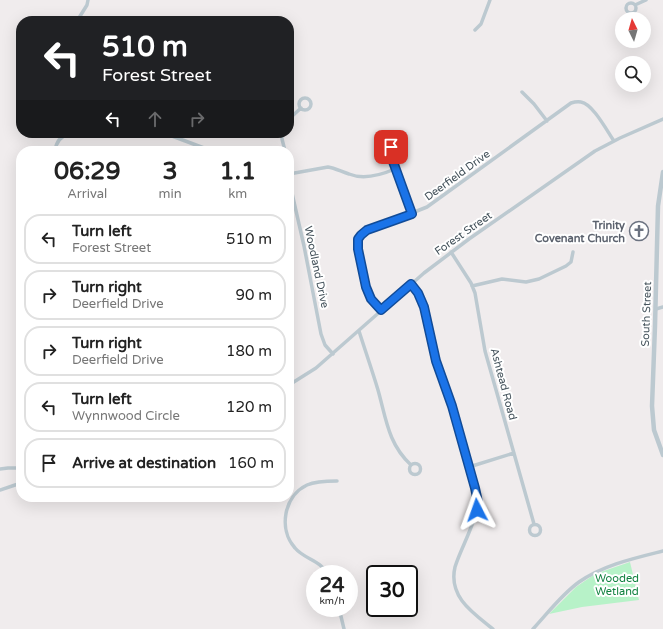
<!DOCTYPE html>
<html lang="en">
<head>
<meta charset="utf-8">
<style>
  :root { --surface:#fff; --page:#f6f6f6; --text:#222; --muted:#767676; --line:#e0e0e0 }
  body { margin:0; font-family:"Varela Round",sans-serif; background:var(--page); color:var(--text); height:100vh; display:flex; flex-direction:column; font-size:15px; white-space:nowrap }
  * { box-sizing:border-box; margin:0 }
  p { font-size:13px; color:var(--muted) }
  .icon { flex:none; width:22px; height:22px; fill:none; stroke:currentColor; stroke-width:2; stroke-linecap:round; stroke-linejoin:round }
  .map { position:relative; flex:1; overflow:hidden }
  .sheet { position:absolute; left:16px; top:146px; width:278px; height:356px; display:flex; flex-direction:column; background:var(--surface); border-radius:16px; box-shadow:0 4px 16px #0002 }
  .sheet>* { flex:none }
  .guide { position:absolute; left:16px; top:16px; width:278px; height:122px; border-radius:16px; box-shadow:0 4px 16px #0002; background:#202124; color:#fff; overflow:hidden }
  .needle { width:26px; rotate:355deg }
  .controls { position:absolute; left:615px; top:12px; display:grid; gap:8px }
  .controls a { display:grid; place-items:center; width:36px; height:36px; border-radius:50%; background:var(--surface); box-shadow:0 4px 16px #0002; font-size:20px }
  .speed { position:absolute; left:306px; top:565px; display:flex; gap:8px; font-size:20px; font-weight:700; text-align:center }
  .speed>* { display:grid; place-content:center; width:52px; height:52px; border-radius:50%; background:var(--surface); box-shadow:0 4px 16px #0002; line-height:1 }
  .speed small { font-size:10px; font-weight:400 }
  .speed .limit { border:2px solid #111; border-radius:6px; background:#fff; color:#111 }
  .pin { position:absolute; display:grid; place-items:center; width:34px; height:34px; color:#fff; margin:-17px; border-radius:8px; box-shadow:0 2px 6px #0006 }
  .me { position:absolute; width:44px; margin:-22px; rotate:356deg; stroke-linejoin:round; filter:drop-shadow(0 0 3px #0008) }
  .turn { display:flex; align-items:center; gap:14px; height:84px; padding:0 20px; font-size:18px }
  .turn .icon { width:52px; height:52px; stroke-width:2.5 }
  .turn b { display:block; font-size:28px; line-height:34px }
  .lanes { display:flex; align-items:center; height:38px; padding:0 20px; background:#0003; justify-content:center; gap:20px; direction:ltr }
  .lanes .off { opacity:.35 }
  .eta { display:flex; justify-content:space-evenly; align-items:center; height:68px; text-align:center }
  .eta b { font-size:24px; font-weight:700; line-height:28px }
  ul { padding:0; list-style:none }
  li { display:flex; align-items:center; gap:12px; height:50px; margin:0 8px 6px; padding:0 12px; border:2px solid var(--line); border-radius:16px }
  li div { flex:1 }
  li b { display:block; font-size:15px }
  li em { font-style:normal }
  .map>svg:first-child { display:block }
  .green { fill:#b7f2c8 }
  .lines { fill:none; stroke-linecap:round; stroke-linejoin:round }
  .minor { stroke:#bcc9d0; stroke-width:3.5 }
  .tertiary { stroke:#bcc9d0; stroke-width:4.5 }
  .route-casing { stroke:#114b97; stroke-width:10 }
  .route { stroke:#1a73e8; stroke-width:7 }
  .labels { text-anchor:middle; stroke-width:4; stroke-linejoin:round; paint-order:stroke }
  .street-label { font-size:11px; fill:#44525b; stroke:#fff }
  .worship-label { font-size:11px; font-weight:bold; fill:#5b616d; stroke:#fff; text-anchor:end }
  .park-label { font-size:11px; fill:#10813f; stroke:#fff }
</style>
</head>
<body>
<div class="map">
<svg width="663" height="629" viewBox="0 0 663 629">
  <rect width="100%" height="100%" fill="#f0eced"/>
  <path class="green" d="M 630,562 L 639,600 L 582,607 L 549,614 L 576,587 L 595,574 Z"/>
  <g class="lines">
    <path class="minor" d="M626 8a5 5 0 1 1 10 0a5 5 0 1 1-10 0Z
      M 635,5 L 646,0
      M 77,21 L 87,5 L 88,0
      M 475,30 L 481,24 L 490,0
      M 522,92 L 534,104 L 547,121
      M299 104a6 6 0 1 1 12 0a6 6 0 1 1-12 0Z
      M 289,119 L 301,108
      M 164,133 L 212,151
      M 282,133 L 282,139 L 285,151
      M385 152a5 5 0 1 1 10 0a5 5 0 1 1-10 0Z
      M 55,151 C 56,142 61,136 69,133
      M 391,156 L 412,214
      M 289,174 L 328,167 C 335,168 342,172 349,174 C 364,180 381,175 395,169
      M 289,180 L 304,246 L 321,334 L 325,345 L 333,354
      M 451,252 L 471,283 L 475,293 L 485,351 L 534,524
      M 411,284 L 419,293 L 425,310 L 437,361 L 453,411 L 477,499 C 479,518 461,547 455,567 C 448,597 473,613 493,629
      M 472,286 L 502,279 L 526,282 L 539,279 L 566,266 L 571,262 L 573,252
      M 656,309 L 663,307
      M 381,310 L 371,299 L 365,282 L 357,244 L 359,237 L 364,232 L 427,207 L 571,103 C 574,102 577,101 581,102 C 593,104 607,131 614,141
      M 359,331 C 365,350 372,370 378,390 C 386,418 388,444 411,465
      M 289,385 L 316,368 L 424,273 L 469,239 L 595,151 L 620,138 L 663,119
      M409.5 469a5.5 5.5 0 1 1 11 0a5.5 5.5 0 1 1-11 0Z
      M 469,467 L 514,453
      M 0,469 L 8,468 L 21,468
      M 0,490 L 21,483
      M 136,497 L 139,498
      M529.5 530a5.5 5.5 0 1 1 11 0a5.5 5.5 0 1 1-11 0Z
      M 328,574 C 320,560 304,559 295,548 C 278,529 284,496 307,485 C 316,481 327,481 337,481
      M 339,608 L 344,629
      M 533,629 C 548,613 561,595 579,582 C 603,565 635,558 663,551"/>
    <path class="tertiary" d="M 663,172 L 658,206 L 655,326 L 652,406 L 654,430 L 663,455"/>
  </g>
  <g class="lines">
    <g class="route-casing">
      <path id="route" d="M 391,147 L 395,152 L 391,156 L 412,214 L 367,230 L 361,235 L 358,239 L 358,249 L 366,287 L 371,299 L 381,310 L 411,284 L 418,293 L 424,307 L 436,361 L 452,406 L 475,488 L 478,502 L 477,510"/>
    </g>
    <use href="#route" class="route"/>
  </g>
  <defs>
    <g id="church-ring" transform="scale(1)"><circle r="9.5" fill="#fff" stroke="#6b7280" stroke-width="1.5"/><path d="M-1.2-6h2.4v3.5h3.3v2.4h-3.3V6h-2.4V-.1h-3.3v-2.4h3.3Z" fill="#6b7280"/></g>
  </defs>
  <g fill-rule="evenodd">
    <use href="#church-ring" x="639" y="231"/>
  </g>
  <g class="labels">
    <g class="street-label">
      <text transform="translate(457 175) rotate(-36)" y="4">Deerfield Drive</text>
      <text transform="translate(463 233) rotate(-35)" y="4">Forest Street</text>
      <text transform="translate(317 267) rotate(78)" y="4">Woodland Drive</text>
      <text transform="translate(646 314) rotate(-88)" y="4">South Street</text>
      <text transform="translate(504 384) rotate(75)" y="4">Ashtead Road</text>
    </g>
    <g class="worship-label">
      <text x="625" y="229">Trinity<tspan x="625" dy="13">Covenant Church</tspan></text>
    </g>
    <g class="park-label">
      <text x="617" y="582">Wooded<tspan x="617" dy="13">Wetland</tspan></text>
    </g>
  </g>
</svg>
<div class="controls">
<a><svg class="needle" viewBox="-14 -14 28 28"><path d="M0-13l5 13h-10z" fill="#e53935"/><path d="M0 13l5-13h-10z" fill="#767676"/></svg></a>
<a><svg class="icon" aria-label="search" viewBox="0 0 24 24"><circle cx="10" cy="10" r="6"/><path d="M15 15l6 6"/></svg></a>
</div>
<div class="speed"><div>24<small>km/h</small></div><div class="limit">30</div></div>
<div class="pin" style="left:391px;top:147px;background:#d93025"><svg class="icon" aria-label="arrive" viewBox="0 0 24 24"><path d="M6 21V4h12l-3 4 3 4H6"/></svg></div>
<svg class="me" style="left:477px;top:510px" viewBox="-20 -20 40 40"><path d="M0-17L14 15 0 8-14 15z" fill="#1a73e8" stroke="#fff" stroke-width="4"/></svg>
<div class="guide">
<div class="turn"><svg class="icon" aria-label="left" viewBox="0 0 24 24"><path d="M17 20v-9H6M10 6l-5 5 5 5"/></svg><div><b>510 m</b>Forest Street</div></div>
<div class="lanes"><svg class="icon" aria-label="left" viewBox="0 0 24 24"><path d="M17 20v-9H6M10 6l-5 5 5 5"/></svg><svg class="icon off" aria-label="ahead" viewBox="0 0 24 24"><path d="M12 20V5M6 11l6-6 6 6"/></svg><svg class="icon off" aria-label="right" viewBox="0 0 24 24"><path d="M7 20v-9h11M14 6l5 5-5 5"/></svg></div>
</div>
<section class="sheet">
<div class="eta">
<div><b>06:29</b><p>Arrival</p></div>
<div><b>3</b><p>min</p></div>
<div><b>1.1</b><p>km</p></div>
</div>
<ul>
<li><svg class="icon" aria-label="left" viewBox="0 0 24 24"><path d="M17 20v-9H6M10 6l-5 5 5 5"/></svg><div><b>Turn left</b><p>Forest Street</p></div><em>510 m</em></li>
<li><svg class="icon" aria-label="right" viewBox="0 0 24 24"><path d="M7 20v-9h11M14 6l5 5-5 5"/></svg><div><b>Turn right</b><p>Deerfield Drive</p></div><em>90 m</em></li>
<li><svg class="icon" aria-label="right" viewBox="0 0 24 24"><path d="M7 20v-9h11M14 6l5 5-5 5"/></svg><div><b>Turn right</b><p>Deerfield Drive</p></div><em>180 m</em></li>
<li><svg class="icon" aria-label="left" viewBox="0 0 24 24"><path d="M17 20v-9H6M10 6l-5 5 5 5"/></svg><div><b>Turn left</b><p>Wynnwood Circle</p></div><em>120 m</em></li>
<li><svg class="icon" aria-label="arrive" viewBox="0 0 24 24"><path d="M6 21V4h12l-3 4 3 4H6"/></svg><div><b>Arrive at destination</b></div><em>160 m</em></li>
</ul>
</section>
</div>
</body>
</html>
